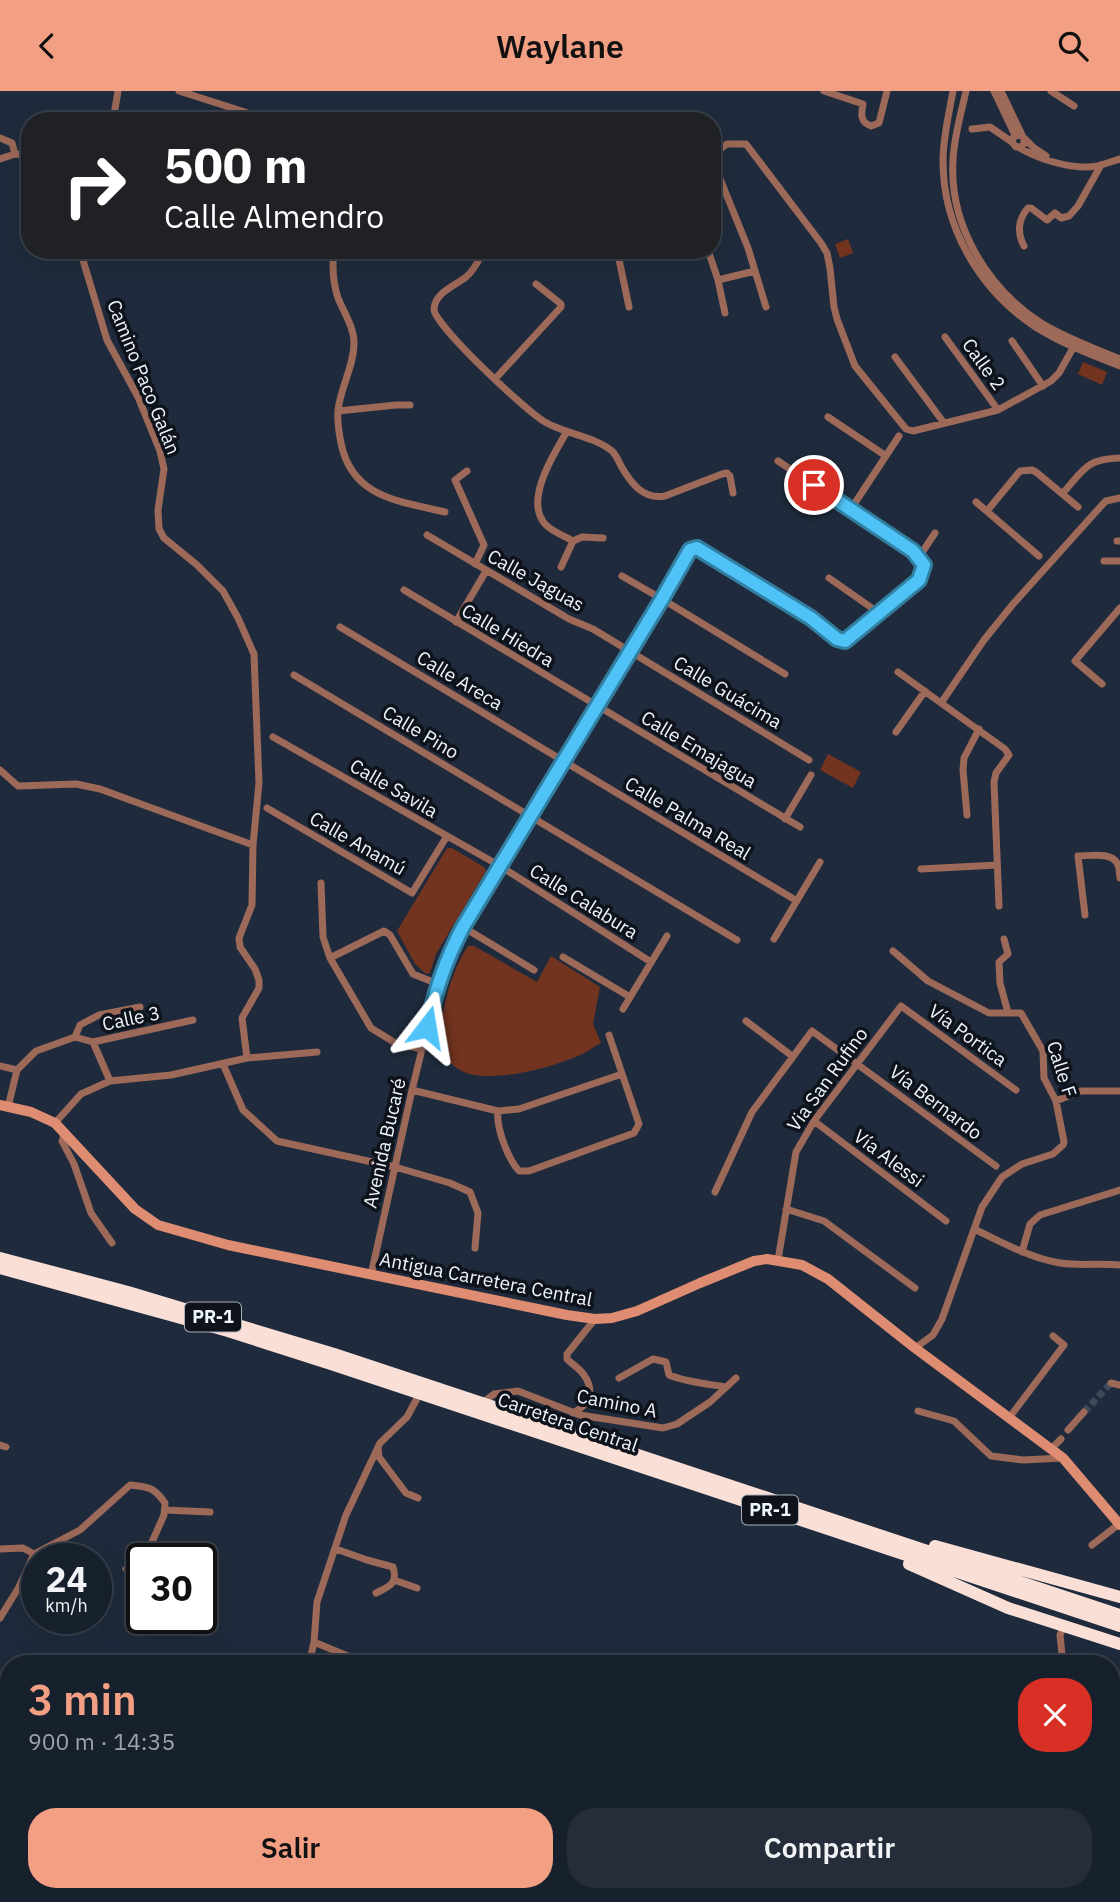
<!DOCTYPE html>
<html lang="es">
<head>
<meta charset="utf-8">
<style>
  :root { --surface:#17202d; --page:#242d39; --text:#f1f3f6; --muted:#9ea3aa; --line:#363e49; --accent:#f39f84 }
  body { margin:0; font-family:"IBM Plex Sans",sans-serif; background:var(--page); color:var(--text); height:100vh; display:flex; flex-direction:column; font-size:26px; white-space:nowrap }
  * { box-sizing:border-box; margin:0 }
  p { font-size:23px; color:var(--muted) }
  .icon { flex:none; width:38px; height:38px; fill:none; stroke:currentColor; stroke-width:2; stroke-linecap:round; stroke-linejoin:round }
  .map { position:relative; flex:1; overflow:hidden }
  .details { position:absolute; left:0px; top:1564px; width:1120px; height:247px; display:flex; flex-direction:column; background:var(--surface); border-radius:28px 28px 0 0; box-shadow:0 7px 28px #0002,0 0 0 2px var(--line) }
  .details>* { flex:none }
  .hud { position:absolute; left:21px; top:21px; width:700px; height:147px; border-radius:28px; box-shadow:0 7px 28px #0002,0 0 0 2px var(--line); background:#202124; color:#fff; overflow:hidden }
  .speed { position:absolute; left:21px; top:1452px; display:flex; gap:14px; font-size:35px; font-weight:700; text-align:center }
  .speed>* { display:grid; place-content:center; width:91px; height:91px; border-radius:50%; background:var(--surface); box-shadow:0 7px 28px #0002,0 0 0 2px var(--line); line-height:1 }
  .speed small { font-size:18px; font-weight:400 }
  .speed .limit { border:4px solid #111; border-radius:10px; background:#fff; color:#111 }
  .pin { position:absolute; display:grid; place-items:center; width:60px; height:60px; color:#fff; margin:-30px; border:4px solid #fff; border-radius:50%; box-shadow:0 2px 7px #0007 }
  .me { position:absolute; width:77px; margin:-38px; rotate:14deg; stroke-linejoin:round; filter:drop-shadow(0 0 5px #0008) }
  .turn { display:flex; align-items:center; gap:24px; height:147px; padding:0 28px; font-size:32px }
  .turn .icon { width:91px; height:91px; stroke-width:2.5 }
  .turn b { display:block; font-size:49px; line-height:60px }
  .round { display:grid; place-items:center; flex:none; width:74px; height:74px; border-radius:28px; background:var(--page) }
  .headline { display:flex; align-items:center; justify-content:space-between; height:119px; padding:0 28px }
  h1 { font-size:42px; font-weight:600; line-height:52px; color:var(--accent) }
  .button { display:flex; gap:14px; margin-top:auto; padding:14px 28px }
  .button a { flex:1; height:80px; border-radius:28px; background:var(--accent); color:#111; font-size:28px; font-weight:600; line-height:80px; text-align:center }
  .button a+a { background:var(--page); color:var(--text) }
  header { display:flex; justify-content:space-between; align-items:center; height:91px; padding:0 28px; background:var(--accent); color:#111; font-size:32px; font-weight:600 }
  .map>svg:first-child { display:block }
  .green { fill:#72331f }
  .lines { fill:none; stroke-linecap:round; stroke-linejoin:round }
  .street-tunnel { stroke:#3e4959; stroke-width:7; stroke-dasharray:7 3.5; stroke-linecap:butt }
  .street { stroke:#9d6959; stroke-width:7 }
  .secondary { stroke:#de8c72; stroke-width:10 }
  .highway { stroke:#f9dfd6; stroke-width:12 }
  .route-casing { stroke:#337fa1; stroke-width:18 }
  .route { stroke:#4fc3f7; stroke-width:12 }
  .labels { text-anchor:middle; stroke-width:7; stroke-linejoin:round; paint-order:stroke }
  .shield { fill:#0e131b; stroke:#aab0b9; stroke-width:2 }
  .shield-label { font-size:18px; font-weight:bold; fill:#edf4fd }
  .street-label { font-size:19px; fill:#edf4fd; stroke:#0e131b }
</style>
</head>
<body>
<header><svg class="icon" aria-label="back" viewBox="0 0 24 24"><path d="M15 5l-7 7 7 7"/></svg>Waylane<svg class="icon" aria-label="search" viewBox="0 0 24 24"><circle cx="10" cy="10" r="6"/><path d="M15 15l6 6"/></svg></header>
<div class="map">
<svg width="1120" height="1811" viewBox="0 0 1120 1811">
  <rect width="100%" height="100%" fill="#1f2b3c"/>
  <path class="green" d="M 848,148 L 853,162 L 840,167 L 835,153 Z
    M 1083,271 L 1107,281 L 1102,294 L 1078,283 Z
    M 828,663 L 861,681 L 853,697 L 820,679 Z
    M 447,757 L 452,757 L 484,776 L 486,780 L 436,863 L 430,882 L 426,883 L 415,873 L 397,840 Z
    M 468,855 L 474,855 L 537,891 L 551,865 L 600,896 L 593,933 L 601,952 C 595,955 589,960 582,963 C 556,976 486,995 460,979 C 451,974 443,964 435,957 C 443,924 448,884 468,855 Z
    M 683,1803 L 759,1803 L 760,1811 L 685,1811 Z"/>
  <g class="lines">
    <path class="street-tunnel" d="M 1084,1321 L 1111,1292"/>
    <path class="street" d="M 179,0 L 257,25 L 264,30
      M 824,0 L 863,13 C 861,23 860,31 871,35 L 879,32 L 887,0
      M 953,0 C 949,23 943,46 943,70 C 943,137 980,200 1037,237 C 1063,253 1092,264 1120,275
      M 966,0 C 961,23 954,45 953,69 C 949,134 987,197 1041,232 C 1066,247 1093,257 1120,268
      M 994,0 L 1015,44
      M 1001,0 L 1022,44
      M 1051,0 L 1074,15
      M 113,30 L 118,0
      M 972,38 L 990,36 L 1012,51
      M 0,47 L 12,52 L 15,63
      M 1024,49 L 1024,53 L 1020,56 L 1016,56 L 1012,51 L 1014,45 L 1021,44 L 1034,57 L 1046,65
      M 1018,56 C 1036,67 1067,77 1087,76 C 1099,76 1109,71 1120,68
      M 712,64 L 727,53 L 746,53 L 821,152 L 827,162 L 830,177 L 834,216 L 837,228 L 855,275 L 906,338 L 913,340 L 998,319 L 1051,290 L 1059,282 L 1073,257
      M 0,68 L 15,63 L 30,65
      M 712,68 L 748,157 L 766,216
      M 1024,155 C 1017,142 1018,128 1028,117 L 1031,117 L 1047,129 L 1055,122 L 1061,127 L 1069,125 L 1078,115 L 1101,74
      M 80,159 L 107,249 L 138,306 L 160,360 L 164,378 L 158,419 L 159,438 L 164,447 L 197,474 L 223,500 L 238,527 L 254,563 L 259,692 L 253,754 L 252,814 L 239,847 L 240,856 L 255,878 L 259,889 L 259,897 L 242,927 L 247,967
      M 334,159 C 332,175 333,192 338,207 C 344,222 354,236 354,252 C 354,276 340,297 338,320 C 337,331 339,342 341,352 C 352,407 399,410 445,421
      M 484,159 C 479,168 475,179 466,186 C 455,195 435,201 434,218 C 433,233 528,322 545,331 C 565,343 597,346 613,361 C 616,364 619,371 621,375 C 631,392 643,409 665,405 L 722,383 L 727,382 L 730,385 L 733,402
      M 617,159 L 629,216
      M 708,159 L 718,189 L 725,222
      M 718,189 L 755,180
      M 945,246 L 998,319
      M 1012,250 L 1043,295
      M 895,266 L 944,332
      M 495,288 L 561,216 L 561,213 L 536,193
      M 338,320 L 396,314 L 410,314
      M 828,326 L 886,365
      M 566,342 C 554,363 524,409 545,433 C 551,440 564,445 573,450 L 582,446 L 603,447
      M 467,380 L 455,389 L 484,454 L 475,473
      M 1063,402 C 1084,378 1086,368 1120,367
      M 976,411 L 1039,465
      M 851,418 L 899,345
      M 987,420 L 1020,380 L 1032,379 L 1036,381 L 1078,416
      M 427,444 L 569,528 L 593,538 L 809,669
      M 1117,450 L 1120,450
      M 919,466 L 935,442
      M 1104,470 L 1120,470
      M 561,476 L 573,450
      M 622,485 L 662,508 L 785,583
      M 829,487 L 879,522
      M 404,499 L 800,736
      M 456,531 L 486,480
      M 340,536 L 797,810
      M 898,581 L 991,648 L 1005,658 L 1009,664 L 996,682 L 994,691 L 999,815
      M 294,584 L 737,849
      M 1102,593 L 1075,570 L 1120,517
      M 941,612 L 984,549 L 1013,513 L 1102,414 L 1106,410 L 1120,407
      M 896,641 L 925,600
      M 273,646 L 500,775 L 651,871
      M 0,679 L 18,695 L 76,693 L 100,698 L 253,754
      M 267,717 L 412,802 L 447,745
      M 967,724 L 963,679 L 964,667 L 979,638
      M 785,728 L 811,684
      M 921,778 L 997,774
      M 321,792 L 323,846 L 330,867 L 371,937 L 397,953 L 422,958
      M 1085,824 L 1078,765 C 1089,765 1113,760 1118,774 C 1120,778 1119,783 1120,787
      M 463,836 L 534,879
      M 774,848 L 820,771
      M 1004,848 L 1008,863 L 999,871 L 1000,892 L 1008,922
      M 893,860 L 928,890 L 989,922 L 1021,922 L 1043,960 L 1044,987 L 1056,1010 L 1064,1051 L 1063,1054 L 1053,1063 L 1022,1073 L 1002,1086 L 982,1116 L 942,1228 L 933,1244 L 915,1257
      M 563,866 L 630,906
      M 330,867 L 384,840 L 390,844 L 413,883 L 438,893
      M 623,918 L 667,845
      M 746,930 L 792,965
      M 75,946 L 93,951 L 193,929
      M 93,951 L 110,990
      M 223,973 L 243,1019 L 277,1050 L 395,1076 L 450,1092 L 470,1101 L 478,1122 L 475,1157
      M 0,975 L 17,979
      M 412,999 L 498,1020 L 519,1018 L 622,983
      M 1056,1010 L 1081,1000 L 1120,1000
      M 8,1016 L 17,979 L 36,960 L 75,946 L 80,934 L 99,924 L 140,916
      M 498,1020 C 496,1037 508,1068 519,1080 L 529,1080 L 634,1042 L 639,1033 L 609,944
      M 814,1030 L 946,1130
      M 55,1032 L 81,1003 L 110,990 L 171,984 L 247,967 L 317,961
      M 65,1041 L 62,1050 L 74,1073 L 91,1122 L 112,1152
      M 715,1101 L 752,1021 L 812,940 L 996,1075
      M 786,1118 L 824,1130 L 915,1197
      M 974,1138 C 1002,1151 1029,1167 1060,1172 C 1080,1175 1100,1172 1120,1174
      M 1022,1161 L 1030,1133 L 1040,1124 L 1120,1099
      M 778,1169 L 796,1061 L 814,1030 L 901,915 L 1016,999
      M 371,1184 L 412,999 L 438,893 L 450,861 L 690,459 L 697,457 L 811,527 L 837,548 L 845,550 L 919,489 L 924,474 L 913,460 L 778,370
      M 619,1287 L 653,1268 L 666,1271 L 669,1284 C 686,1291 708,1293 726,1296
      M 1111,1292 L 1120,1294
      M 482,1312 L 494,1303 L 518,1300 L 580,1324 L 663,1337 L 677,1333 L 710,1311 L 736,1287
      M 918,1320 L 954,1330 L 991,1365 L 1023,1369 L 1063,1367
      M 573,1322 C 590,1313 595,1300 584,1284 C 580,1278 572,1273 567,1268 L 567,1263 L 595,1228
      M 1009,1327 L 1064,1254 L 1053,1245
      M 1068,1339 L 1084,1321
      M 0,1354 L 6,1356
      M 378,1356 L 379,1366 L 406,1402 L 418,1407
      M 1051,1358 L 1061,1348
      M 165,1419 L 210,1421
      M 1092,1454 L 1119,1433
      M 0,1458 L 23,1457 L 34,1463
      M 336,1458 L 367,1469 L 393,1476 C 398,1493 390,1495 376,1502
      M 34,1463 L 80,1439 L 130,1394 C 149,1396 154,1396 165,1412 L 164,1424 L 148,1460 L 126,1478
      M 394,1489 L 417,1497
      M 0,1527 L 19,1496 L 34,1463
      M 314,1551 L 355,1568 L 361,1573
      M 309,1573 L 314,1551 L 317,1511 L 346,1424 L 380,1352 L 407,1326 L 421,1300
      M 1063,1573 L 1060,1544 L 1064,1535
      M 1111,1650 L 1120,1650
      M 1111,1686 L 1120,1684
      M 401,1802 L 401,1811
      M 837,1802 L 837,1811
      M 908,1802 L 909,1811
      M 991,1808 L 1010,1811
      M 118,1811 C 127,1797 149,1805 162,1811
      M 263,1811 L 264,1802
      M 340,1811 L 394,1802
      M 762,1811 L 763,1802
      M 1098,1811 L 1099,1802"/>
    <path class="secondary" d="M 0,1014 L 31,1021 L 55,1032 L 135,1118 L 158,1134 L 228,1154 L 567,1224 L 595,1228 L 612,1227 L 637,1220 L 700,1192 L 754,1170 L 767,1168 L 802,1174 L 828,1188 L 915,1257 L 1063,1367 L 1120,1434"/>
    <path class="highway" d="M 0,1167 L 128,1201 L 334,1263 L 1120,1524
      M 0,1177 L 228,1240 L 331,1273 L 1120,1535
      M 935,1455 L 1120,1506
      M 909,1473 L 1008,1517 L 1120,1553"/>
  </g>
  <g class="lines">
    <g class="route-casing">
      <path id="route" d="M 427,936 C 436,898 445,870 463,836 L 662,508 L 690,459 L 697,457 L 811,527 L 837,548 L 845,550 L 919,489 L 924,474 L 913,460 L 814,394"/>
    </g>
    <use href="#route" class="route"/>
  </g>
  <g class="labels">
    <g class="shield">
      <rect x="185" y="1211.5" width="56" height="29" rx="5"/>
      <rect x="742" y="1404.5" width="56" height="29" rx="5"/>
    </g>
    <g class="shield-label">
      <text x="213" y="1232">PR-1</text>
      <text x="770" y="1425">PR-1</text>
    </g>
    <g class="street-label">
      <text transform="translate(984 273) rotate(54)" y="7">Calle 2</text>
      <text transform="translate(144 286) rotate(68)" y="7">Camino Paco Galán</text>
      <text transform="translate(536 489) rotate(29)" y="7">Calle Jaguas</text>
      <text transform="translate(508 544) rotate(31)" y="7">Calle Hiedra</text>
      <text transform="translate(460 589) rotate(31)" y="7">Calle Areca</text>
      <text transform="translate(728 601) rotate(31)" y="7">Calle Guácima</text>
      <text transform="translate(421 641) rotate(31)" y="7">Calle Pino</text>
      <text transform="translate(699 658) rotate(31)" y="7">Calle Emajagua</text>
      <text transform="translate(394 697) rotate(30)" y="7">Calle Savila</text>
      <text transform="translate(688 727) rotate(31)" y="7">Calle Palma Real</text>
      <text transform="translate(358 752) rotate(30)" y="7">Calle Anamú</text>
      <text transform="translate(584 810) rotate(32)" y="7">Calle Calabura</text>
      <text transform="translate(131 927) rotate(-12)" y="7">Calle 3</text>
      <text transform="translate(968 944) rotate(36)" y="7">Vía Portica</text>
      <text transform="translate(1062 978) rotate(72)" y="7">Calle F</text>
      <text transform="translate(827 988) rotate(-54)" y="7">Via San Rufino</text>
      <text transform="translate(936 1011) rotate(37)" y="7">Vía Bernardo</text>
      <text transform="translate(384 1052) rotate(-77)" y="7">Avenida Bucaré</text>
      <text transform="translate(889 1067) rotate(37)" y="7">Vía Alessi</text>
      <text transform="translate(486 1188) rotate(11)" y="7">Antigua Carretera Central</text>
      <text transform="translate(617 1312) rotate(11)" y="7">Camino A</text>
      <text transform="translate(568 1331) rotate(19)" y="7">Carretera Central</text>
    </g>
  </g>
</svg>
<div class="speed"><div>24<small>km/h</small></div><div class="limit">30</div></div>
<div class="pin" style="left:814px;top:394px;background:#d93025"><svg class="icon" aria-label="arrive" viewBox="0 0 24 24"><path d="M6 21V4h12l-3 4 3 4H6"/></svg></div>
<svg class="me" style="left:427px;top:936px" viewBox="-20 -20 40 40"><path d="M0-17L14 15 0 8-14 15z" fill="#4fc3f7" stroke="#fff" stroke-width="4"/></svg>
<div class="hud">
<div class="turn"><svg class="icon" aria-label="right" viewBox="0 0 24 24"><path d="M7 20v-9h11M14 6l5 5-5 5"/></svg><div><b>500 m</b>Calle Almendro</div></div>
</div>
<section class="details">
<div class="headline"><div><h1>3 min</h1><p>900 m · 14:35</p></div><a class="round" style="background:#d93025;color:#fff"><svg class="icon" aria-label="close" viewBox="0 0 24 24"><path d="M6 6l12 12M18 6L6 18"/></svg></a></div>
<div class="button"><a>Salir</a><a>Compartir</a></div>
</section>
</div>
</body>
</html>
